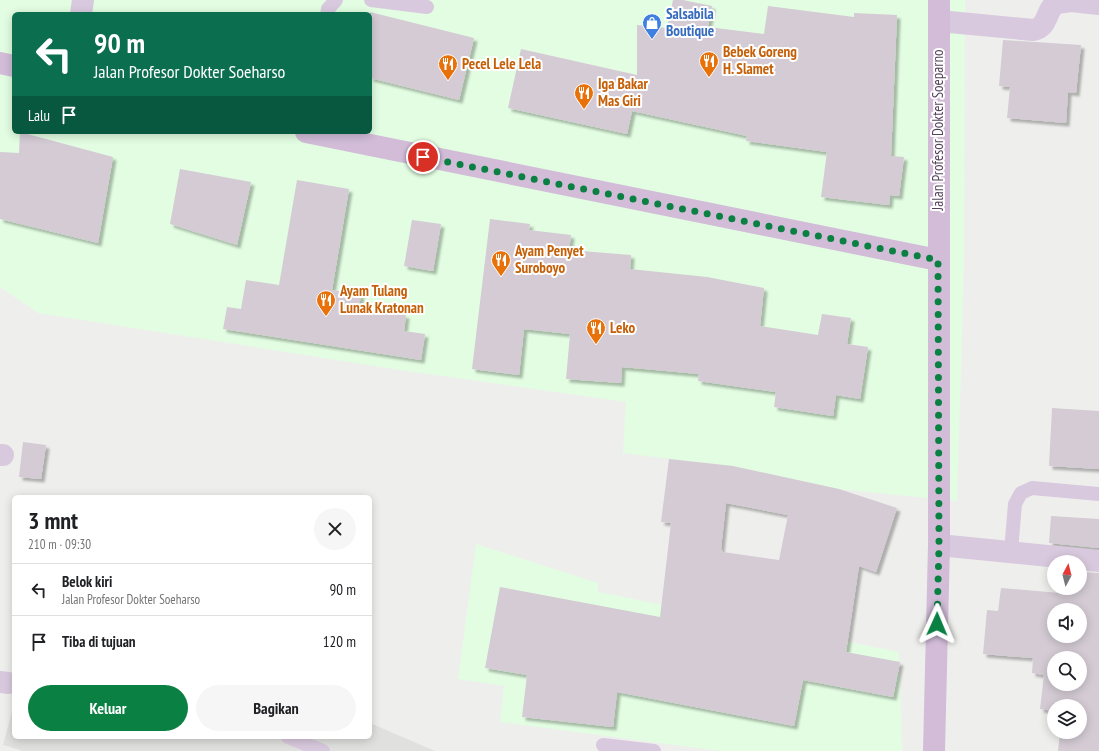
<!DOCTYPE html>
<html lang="id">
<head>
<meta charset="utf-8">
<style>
  :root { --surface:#fff; --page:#f6f6f6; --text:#202124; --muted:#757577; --line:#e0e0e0; --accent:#0b8043 }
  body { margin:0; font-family:"PT Sans Narrow",sans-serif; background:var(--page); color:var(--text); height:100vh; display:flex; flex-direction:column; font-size:15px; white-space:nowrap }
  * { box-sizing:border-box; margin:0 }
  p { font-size:13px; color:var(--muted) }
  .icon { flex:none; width:22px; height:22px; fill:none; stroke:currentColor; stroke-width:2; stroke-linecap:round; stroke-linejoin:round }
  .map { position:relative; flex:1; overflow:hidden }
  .panel { position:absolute; left:12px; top:495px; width:360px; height:244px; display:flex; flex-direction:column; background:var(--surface); border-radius:6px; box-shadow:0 2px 10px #0003 }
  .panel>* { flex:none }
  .hud { position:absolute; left:12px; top:12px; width:360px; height:122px; border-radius:6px; box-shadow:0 2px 10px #0003; background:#0b6e4f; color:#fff; overflow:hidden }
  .needle { width:26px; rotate:7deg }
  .fabs { position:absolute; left:1047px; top:555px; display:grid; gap:8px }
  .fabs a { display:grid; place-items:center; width:40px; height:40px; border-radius:50%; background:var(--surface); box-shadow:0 2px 10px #0003; font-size:20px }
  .pin { position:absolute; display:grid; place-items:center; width:34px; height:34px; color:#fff; margin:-17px; border:2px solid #fff; border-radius:50%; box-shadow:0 1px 4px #0007 }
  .me { position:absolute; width:44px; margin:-22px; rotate:1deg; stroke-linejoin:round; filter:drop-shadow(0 0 3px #0008) }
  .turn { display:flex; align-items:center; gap:14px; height:84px; padding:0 16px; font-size:18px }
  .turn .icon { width:52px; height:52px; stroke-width:2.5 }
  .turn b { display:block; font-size:28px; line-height:34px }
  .then { display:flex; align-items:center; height:38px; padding:0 16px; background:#0003; gap:8px; font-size:15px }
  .round { display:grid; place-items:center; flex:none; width:42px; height:42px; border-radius:21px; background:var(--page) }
  .head { display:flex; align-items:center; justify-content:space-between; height:68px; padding:0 16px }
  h1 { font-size:24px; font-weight:700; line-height:30px }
  .primary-button { display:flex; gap:8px; margin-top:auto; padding:8px 16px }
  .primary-button a { flex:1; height:46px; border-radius:24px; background:var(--accent); color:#fff; font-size:16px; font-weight:700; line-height:46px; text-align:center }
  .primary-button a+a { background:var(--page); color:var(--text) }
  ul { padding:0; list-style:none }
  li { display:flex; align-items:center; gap:12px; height:52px; padding:0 16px; border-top:1px solid var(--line) }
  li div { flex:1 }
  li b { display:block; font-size:15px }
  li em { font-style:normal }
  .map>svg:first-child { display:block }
  .commercial { fill:#e2fde2; fill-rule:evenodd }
  .education { fill:#e0e0de }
  .building { fill:#d4cbd4; fill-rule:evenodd; filter:url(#shadow) }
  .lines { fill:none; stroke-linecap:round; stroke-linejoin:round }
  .lane { stroke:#d9c9de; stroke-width:14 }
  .street { stroke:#d9c9de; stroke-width:22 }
  .secondary { stroke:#d2bcd8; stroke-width:22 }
  .route { stroke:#0b8043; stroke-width:7; stroke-dasharray:0 12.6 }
  .labels { text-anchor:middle; stroke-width:4; stroke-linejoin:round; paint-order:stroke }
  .shop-label { font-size:15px; font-weight:bold; fill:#366cbe; stroke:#fff; text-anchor:start }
  .food-label { font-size:15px; font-weight:bold; fill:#c56008; stroke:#fff; text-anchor:start }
  .street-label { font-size:15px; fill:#55435b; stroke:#fff }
</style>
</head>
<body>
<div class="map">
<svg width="1099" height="751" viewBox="0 0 1099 751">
  <defs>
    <filter id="shadow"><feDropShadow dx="3.5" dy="3.5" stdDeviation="1" flood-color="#0004"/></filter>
  </defs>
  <rect width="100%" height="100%" fill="#eeefec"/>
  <path class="commercial" d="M 0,0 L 965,0 L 964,266 L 957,501 L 838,489 L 730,466 L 623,453 L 626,402 L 400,370 L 38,313 L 0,287 ZM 14,14 L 370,14 L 370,132 L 14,132 Z
    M 476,544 L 598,583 L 598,592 L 899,652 L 902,751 L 720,751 L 500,722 L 504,686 L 458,679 Z"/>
  <path class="education" d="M 14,704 L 14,737 L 370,737 L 370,723 L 435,751 L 23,751 L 3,745 Z"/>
  <path class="building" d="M 673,0 L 683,0 L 712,6 L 708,27 L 764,34 L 768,6 L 854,17 L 854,13 L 897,15 L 891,156 L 904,157 L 899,196 L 890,195 L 889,205 L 821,197 L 827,152 L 746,141 L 747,136 L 632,111 L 627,134 L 508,108 L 521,49 L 637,75 L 637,25 L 667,28 Z
    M 370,12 L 474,38 L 459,100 L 370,78 Z
    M 1003,40 L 1081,45 L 1076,93 L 1068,92 L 1066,123 L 1007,118 L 1010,87 L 999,86 Z
    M 20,132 L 113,157 L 98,243 L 0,219 L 0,152 L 19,153 Z
    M 180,169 L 251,182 L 237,245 L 170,224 Z
    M 297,180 L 349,189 L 332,290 L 361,294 L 359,308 L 406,315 L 404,331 L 425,334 L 421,360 L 223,329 L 227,307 L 241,309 L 246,280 L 279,285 Z
    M 490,219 L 530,224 L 529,230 L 571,235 L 569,250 L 631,255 L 630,269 L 707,277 L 764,288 L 760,326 L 818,335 L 822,314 L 851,318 L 847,344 L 868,347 L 860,399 L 836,395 L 833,416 L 774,407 L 776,392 L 698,381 L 699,374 L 622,367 L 621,383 L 566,379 L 570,334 L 524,329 L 519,375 L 472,369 Z
    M 412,220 L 441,224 L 433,271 L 404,266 Z
    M 1052,408 L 1099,411 L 1099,469 L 1049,466 Z
    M 23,442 L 46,445 L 41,479 L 19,477 Z
    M 669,459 L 733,466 L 839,489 L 897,508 L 876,572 L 859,566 L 846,652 L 900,662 L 893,697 L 803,680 L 794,726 L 617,692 L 613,727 L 522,717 L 527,675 L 485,668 L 500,587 L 660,617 L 671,523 L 661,522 ZM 726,503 L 788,515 L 779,560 L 723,552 L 721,549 Z
    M 1051,516 L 1099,519 L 1099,548 L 1049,543 Z
    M 1080,572 L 1099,573 L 1099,751 L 1058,751 L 1060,732 L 1080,732 L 1080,706 L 1054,706 L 1054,711 L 1040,709 L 1044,675 L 1032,673 L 1033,658 L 983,654 L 987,610 L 998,611 L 1001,588 L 1060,593 L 1061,588 L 1080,588 ZM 1054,610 L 1080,610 L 1080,636 L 1054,636 ZM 1054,658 L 1080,658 L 1080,684 L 1054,684 Z"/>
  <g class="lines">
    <path class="lane" d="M 371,0 L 427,7
      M 327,14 L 328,9 L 336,0
      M 1011,551 L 1015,504 L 1021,493 L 1032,488 L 1099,494
      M 288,737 L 323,751
      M 603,745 L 654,751"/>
    <path class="street" d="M 81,14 L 83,0
      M 939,21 L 1033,30 C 1049,28 1045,9 1057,3 L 1071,1 L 1099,4
      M 0,455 L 3,455
      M 939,545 L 1099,561
      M 0,682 L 8,683"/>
    <path class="secondary" d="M 0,63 L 14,66
      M 306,132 L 938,260
      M 934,751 L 939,545 L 939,0"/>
  </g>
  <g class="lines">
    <path class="route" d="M 423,157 L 938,260 L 939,545 L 937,624"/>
  </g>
  <defs>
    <g id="shop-pin" transform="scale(1)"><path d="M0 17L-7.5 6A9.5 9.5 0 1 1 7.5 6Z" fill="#3f7fe0" stroke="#fff"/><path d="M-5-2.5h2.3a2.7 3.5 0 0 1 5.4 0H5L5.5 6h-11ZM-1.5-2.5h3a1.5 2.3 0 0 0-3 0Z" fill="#fff"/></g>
    <g id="restaurant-pin" transform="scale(1)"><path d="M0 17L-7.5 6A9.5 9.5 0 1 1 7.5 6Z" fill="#e8710a" stroke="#fff"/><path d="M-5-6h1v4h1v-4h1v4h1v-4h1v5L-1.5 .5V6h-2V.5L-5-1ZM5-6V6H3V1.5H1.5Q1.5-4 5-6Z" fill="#fff"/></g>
  </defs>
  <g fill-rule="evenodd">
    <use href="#shop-pin" x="652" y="23"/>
    <use href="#restaurant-pin" x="709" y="61"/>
    <use href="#restaurant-pin" x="448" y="64"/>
    <use href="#restaurant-pin" x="584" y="93"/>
    <use href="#restaurant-pin" x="501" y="260"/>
    <use href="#restaurant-pin" x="326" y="300"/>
    <use href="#restaurant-pin" x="596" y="328"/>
  </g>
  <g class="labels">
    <g class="shop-label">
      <text x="666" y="19">Salsabila<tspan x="666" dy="17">Boutique</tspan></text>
    </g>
    <g class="food-label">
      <text x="723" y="57">Bebek Goreng<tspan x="723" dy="17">H. Slamet</tspan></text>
      <text x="462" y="69">Pecel Lele Lela</text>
      <text x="598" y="89">Iga Bakar<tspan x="598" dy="17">Mas Giri</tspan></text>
      <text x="515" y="256">Ayam Penyet<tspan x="515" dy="17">Suroboyo</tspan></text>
      <text x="340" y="296">Ayam Tulang<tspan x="340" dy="17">Lunak Kratonan</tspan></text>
      <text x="610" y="333">Leko</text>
    </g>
    <g class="street-label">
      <text transform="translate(938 130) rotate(-90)" y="5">Jalan Profesor Dokter Soeparno</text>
    </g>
  </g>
</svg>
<div class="fabs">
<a><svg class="needle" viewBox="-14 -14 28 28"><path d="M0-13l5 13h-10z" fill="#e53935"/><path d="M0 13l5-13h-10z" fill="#757577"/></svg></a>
<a><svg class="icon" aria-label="sound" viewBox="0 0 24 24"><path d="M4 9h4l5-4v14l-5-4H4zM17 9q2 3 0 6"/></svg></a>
<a><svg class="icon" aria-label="search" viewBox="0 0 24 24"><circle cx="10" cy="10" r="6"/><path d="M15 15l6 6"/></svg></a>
<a><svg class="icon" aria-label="layers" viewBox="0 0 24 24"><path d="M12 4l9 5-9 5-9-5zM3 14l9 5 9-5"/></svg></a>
</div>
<div class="pin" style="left:423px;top:157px;background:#d93025"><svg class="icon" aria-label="arrive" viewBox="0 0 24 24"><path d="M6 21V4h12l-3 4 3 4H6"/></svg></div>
<svg class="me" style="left:937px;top:624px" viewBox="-20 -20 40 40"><path d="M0-17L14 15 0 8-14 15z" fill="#0b8043" stroke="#fff" stroke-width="4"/></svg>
<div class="hud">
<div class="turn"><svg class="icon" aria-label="left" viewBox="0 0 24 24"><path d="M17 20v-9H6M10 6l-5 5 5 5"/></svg><div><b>90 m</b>Jalan Profesor Dokter Soeharso</div></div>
<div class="then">Lalu<svg class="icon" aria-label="arrive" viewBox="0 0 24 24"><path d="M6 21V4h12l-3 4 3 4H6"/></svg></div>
</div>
<section class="panel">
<div class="head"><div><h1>3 mnt</h1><p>210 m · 09:30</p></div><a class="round"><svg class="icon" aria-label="close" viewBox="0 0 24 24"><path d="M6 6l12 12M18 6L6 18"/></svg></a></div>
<ul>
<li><svg class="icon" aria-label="left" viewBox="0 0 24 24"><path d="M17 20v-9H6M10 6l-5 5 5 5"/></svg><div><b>Belok kiri</b><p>Jalan Profesor Dokter Soeharso</p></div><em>90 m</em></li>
<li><svg class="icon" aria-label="arrive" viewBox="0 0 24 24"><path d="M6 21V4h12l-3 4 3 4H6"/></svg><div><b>Tiba di tujuan</b></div><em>120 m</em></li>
</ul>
<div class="primary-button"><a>Keluar</a><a>Bagikan</a></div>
</section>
</div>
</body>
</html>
